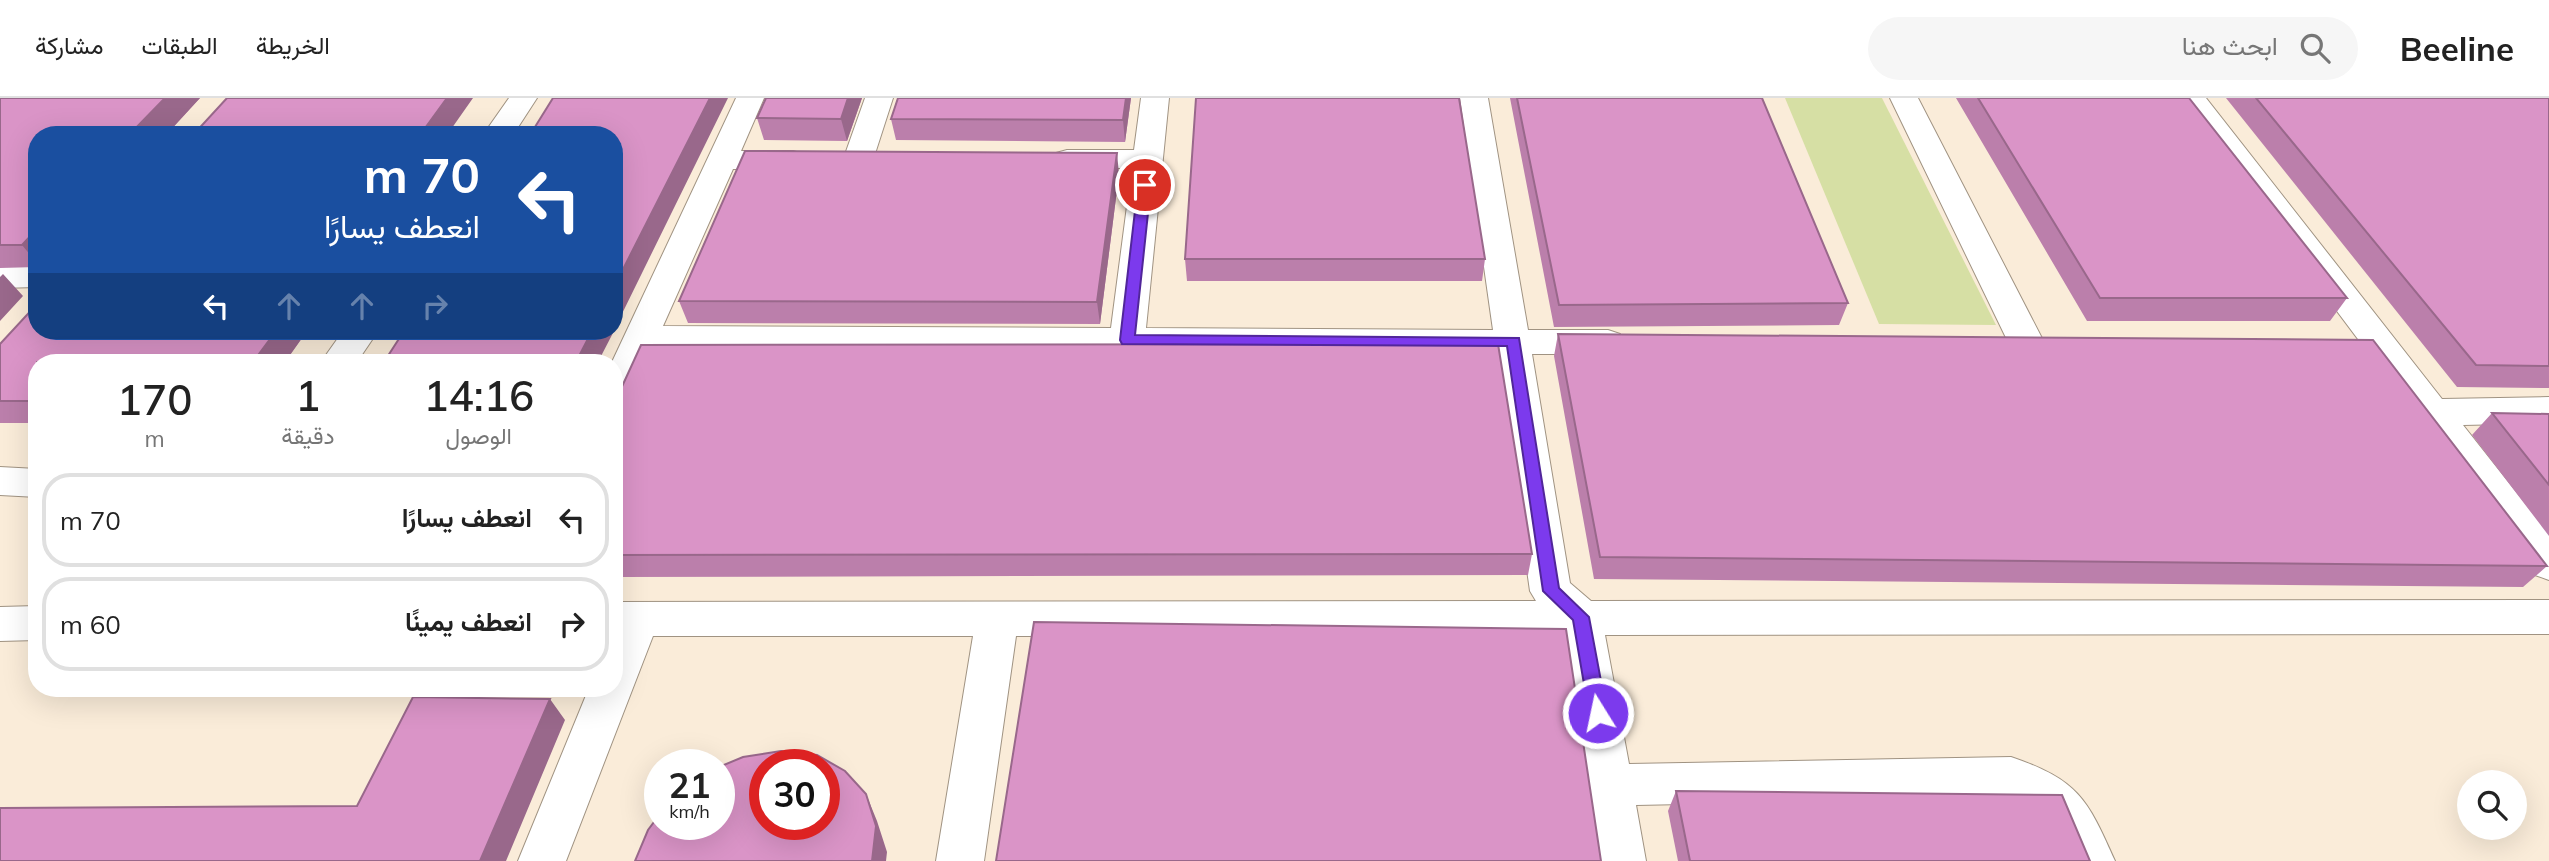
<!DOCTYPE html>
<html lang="ar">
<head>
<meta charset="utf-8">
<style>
  :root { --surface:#fff; --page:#f6f6f6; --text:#222; --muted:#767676; --line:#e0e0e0 }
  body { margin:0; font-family:Mulish,Vazirmatn,sans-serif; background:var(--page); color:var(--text); direction:rtl; height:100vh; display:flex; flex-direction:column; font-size:26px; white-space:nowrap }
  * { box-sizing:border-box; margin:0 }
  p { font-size:23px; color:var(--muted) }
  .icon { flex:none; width:38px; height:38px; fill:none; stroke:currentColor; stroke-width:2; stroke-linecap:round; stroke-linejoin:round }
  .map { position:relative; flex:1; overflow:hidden; direction:ltr }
  .drawer { position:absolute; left:28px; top:256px; width:595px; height:343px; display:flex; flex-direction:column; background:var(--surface); border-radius:28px; box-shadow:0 7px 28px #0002; direction:rtl }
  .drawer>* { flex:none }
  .hud { position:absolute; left:28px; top:28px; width:595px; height:214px; border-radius:28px; box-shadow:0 7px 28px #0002; direction:rtl; background:#1a4fa0; color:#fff; overflow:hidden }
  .buttons { position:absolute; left:2457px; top:672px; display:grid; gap:14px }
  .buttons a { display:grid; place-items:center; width:70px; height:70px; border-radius:50%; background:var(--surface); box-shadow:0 7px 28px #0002; font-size:35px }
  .speed { position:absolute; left:644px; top:651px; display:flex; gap:14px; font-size:35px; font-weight:700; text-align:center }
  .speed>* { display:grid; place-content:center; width:91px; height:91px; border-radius:50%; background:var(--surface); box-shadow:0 7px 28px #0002; line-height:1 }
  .speed small { font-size:18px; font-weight:400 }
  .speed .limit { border:10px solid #d22; background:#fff; color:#111 }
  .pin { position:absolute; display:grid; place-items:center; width:60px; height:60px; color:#fff; margin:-30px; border:4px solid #fff; border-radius:50%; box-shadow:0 2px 7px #0007 }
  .me { position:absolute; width:77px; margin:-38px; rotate:350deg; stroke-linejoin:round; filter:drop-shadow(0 0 5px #0008) }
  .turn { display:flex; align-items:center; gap:24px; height:147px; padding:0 28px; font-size:32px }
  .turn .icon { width:91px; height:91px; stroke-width:2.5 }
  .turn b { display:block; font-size:49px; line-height:60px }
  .lanes { display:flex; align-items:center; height:66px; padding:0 28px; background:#0003; justify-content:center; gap:35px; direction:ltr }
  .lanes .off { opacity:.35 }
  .eta { display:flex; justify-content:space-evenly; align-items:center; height:119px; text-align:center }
  .eta b { font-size:42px; font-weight:600; line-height:49px }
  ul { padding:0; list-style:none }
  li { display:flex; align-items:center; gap:21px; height:94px; margin:0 14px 10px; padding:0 14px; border:4px solid var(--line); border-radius:28px }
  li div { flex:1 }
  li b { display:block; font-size:26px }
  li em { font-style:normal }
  header { display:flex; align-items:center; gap:42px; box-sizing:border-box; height:98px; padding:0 35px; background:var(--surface); border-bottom:2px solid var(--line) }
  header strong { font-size:33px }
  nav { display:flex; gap:38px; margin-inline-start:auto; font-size:24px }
  .search { width:490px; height:63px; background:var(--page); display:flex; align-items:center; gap:18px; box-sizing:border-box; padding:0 24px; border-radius:38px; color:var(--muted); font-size:26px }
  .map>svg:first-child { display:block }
  .green { fill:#d6dfa4 }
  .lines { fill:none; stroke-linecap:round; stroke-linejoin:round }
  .minor-casing { stroke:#a09382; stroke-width:2 }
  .minor { fill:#fff; fill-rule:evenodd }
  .wall { fill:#bb7fab }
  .shaded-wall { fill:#99688b }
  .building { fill:#da94c7; stroke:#99688b; stroke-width:2; fill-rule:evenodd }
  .route { fill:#7c3aed; stroke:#51269a; stroke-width:2 }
</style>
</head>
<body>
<header>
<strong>Beeline</strong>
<div class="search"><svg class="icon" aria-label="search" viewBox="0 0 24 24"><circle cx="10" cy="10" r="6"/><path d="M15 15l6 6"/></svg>ابحث هنا</div>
<nav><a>الخريطة</a><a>الطبقات</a><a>مشاركة</a></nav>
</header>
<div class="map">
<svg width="2549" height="763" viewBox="0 0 2549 763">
  <rect width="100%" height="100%" fill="#faecd9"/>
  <path class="green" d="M 1785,0 L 1882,0 L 1996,227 L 1879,226 Z"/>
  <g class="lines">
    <g class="minor-casing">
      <path id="minor" d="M 509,0 L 537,0 L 513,37 L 483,37 Z
        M 736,0 L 764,0 L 741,53 L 793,53 L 804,56 L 808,62 L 804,68 L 793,71 L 733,71 L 663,228 L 1111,230 L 1132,70 L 1067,70 L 1056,67 L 1052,61 L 1056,55 L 1067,52 L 1134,52 L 1141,0 L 1169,0 L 1146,230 L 1493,232 L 1460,0 L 1488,0 L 1528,232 L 1608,232 L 1620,236 L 1626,244 L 1620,252 L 1608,256 L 1532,256 L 1570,485 L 1591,503 L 2549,502 L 2549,536 L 1605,537 L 1629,666 L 2011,659 C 2078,682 2087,700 2115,763 L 2067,763 C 2055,734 2039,714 2011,699 L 1636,707 L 1646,763 L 1598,763 L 1563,537 L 1016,538 L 984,763 L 936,763 L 973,538 L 653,538 L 566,763 L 518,763 L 589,590 L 614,590 L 614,504 L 1536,503 L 1530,493 L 1496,255 L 653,252 L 627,307 L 614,311 L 614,264 L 612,264 Z
        M 865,0 L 893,0 L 873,62 L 869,68 L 858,71 L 847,68 L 843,62 Z
        M 1890,0 L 1918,0 L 2045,246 L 2039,254 L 2027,258 L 2015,254 L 2009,246 Z
        M 2177,0 L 2206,0 L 2442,301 L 2549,299 L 2549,325 L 2463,327 L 2549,436 L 2549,482 L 2535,477 Z
        M 37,167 L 37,189 L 0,190 L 0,168 Z
        M 343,233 L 378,233 L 357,264 L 321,264 Z
        M 0,369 L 37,371 L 37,399 L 0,397 Z
        M 37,508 L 37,542 L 0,543 L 0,509 Z"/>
    </g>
    <use href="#minor" class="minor"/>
  </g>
  <path class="wall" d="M 0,0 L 200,0 L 166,37 L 37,37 L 37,169 L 0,170 Z
    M 862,0 L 847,43 L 764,42 L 757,20 Z
    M 1131,0 L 1125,44 L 896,42 L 891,21 Z
    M 1510,0 L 1762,0 L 1848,205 L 1839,227 L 1554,229 Z
    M 1956,0 L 2189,0 L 2347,200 L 2330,223 L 2087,223 Z
    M 2226,0 L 2549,0 L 2549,290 L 2457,289 Z
    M 1119,76 L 1100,226 L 688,225 L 679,203 Z
    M 1185,161 L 1485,161 L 1482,183 L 1187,183 Z
    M 307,233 L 285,264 L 37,264 L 37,325 L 0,325 L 0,246 Z
    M 1558,236 L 2547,468 L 2523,489 L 1594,481 L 1554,258 Z
    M 614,306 L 1532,456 L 1528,477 L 614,479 Z
    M 2492,315 L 2549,316 L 2549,438 L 2472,337 Z
    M 1676,693 L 2090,763 L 1678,763 L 1668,713 Z"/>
  <path class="shaded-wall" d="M 165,0 L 200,0 L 166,37 L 129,37 Z
    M 447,0 L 473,0 L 447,37 L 420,37 Z
    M 710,0 L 728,0 L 614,232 L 614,189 Z
    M 848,0 L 862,0 L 847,43 L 841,21 Z
    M 1126,0 L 1131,0 L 1125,44 L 1123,22 Z
    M 1117,55 L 1119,76 L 1100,226 L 1097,204 Z
    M 37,131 L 37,165 L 22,147 Z
    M 3,176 L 23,198 L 0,223 L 0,179 Z
    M 276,233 L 307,233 L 285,264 L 253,264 Z
    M 592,233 L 614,233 L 598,264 L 576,264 Z
    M 550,601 L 565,622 L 506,763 L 480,763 Z
    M 866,696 L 877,723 L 887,754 L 886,763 L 872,763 Z"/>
  <path class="building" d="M 0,0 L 165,0 L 129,37 L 37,37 L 37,131 L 22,147 L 0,147 Z
    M 227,0 L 447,0 L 420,37 L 193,37 Z
    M 553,0 L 710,0 L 614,189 L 614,37 L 530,37 Z
    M 766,0 L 848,0 L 841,21 L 757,20 Z
    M 898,0 L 1126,0 L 1123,22 L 891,21 Z
    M 1196,0 L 1459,0 L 1485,161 L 1185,161 Z
    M 1517,0 L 1762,0 L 1848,205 L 1559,207 Z
    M 1978,0 L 2189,0 L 2347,200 L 2100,200 Z
    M 2256,0 L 2549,0 L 2549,268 L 2476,267 Z
    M 745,53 L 1117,55 L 1097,204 L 679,203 Z
    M 37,206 L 37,233 L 276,233 L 253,264 L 37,264 L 37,303 L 0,303 L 0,246 Z
    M 404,233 L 592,233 L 576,264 L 384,264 Z
    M 1558,236 L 2373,242 L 2547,468 L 1600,459 Z
    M 1498,246 L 1532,456 L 614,457 L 614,306 L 641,247 Z
    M 2492,315 L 2549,316 L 2549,387 Z
    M 1034,524 L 1566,531 L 1601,763 L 996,763 Z
    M 413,599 L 550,601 L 480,763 L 0,763 L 0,710 L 357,708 Z
    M 781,653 L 817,657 L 845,673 L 866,696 L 876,728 L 872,763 L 635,763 L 648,732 L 660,716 L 660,726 L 719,726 L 719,669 L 743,659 ZM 765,667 L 824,667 L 824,726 L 765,726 Z
    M 1676,693 L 2062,697 L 2090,763 L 1690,763 Z"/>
  <path class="route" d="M 1145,83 L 1151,87 L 1135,237 L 1519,240 L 1559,490 L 1589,519 L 1607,615 L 1604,621 L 1598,623 L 1591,621 L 1589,615 L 1573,522 L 1543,493 L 1507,248 L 1122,246 L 1120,242 L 1138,87 Z"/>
</svg>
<div class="buttons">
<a><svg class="icon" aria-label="search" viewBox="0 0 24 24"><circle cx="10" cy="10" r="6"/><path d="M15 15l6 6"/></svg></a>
</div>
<div class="speed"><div>21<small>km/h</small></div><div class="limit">30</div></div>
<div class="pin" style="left:1145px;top:87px;background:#d93025"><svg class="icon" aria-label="arrive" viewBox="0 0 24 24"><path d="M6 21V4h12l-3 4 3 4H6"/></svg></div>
<svg class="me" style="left:1598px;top:615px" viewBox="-20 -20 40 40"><circle r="17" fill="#7c3aed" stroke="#fff" stroke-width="3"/><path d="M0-11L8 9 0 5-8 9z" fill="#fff"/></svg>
<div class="hud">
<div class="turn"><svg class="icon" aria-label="left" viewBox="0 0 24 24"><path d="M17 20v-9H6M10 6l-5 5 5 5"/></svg><div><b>70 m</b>انعطف يسارًا</div></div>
<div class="lanes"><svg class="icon" aria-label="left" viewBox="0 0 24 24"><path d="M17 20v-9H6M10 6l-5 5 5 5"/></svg><svg class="icon off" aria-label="ahead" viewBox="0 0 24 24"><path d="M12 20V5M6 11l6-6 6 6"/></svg><svg class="icon off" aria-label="ahead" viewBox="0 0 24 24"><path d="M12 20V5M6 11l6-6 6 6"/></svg><svg class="icon off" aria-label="right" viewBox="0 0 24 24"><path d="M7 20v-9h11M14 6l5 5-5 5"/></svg></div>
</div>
<section class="drawer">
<div class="eta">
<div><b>14:16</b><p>الوصول</p></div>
<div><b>1</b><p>دقيقة</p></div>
<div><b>170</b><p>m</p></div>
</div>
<ul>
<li><svg class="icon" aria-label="left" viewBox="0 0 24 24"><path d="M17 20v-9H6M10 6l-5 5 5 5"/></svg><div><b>انعطف يسارًا</b></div><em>70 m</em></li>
<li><svg class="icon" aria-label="right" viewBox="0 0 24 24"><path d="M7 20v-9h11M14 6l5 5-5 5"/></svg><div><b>انعطف يمينًا</b></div><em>60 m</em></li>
</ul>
</section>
</div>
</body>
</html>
